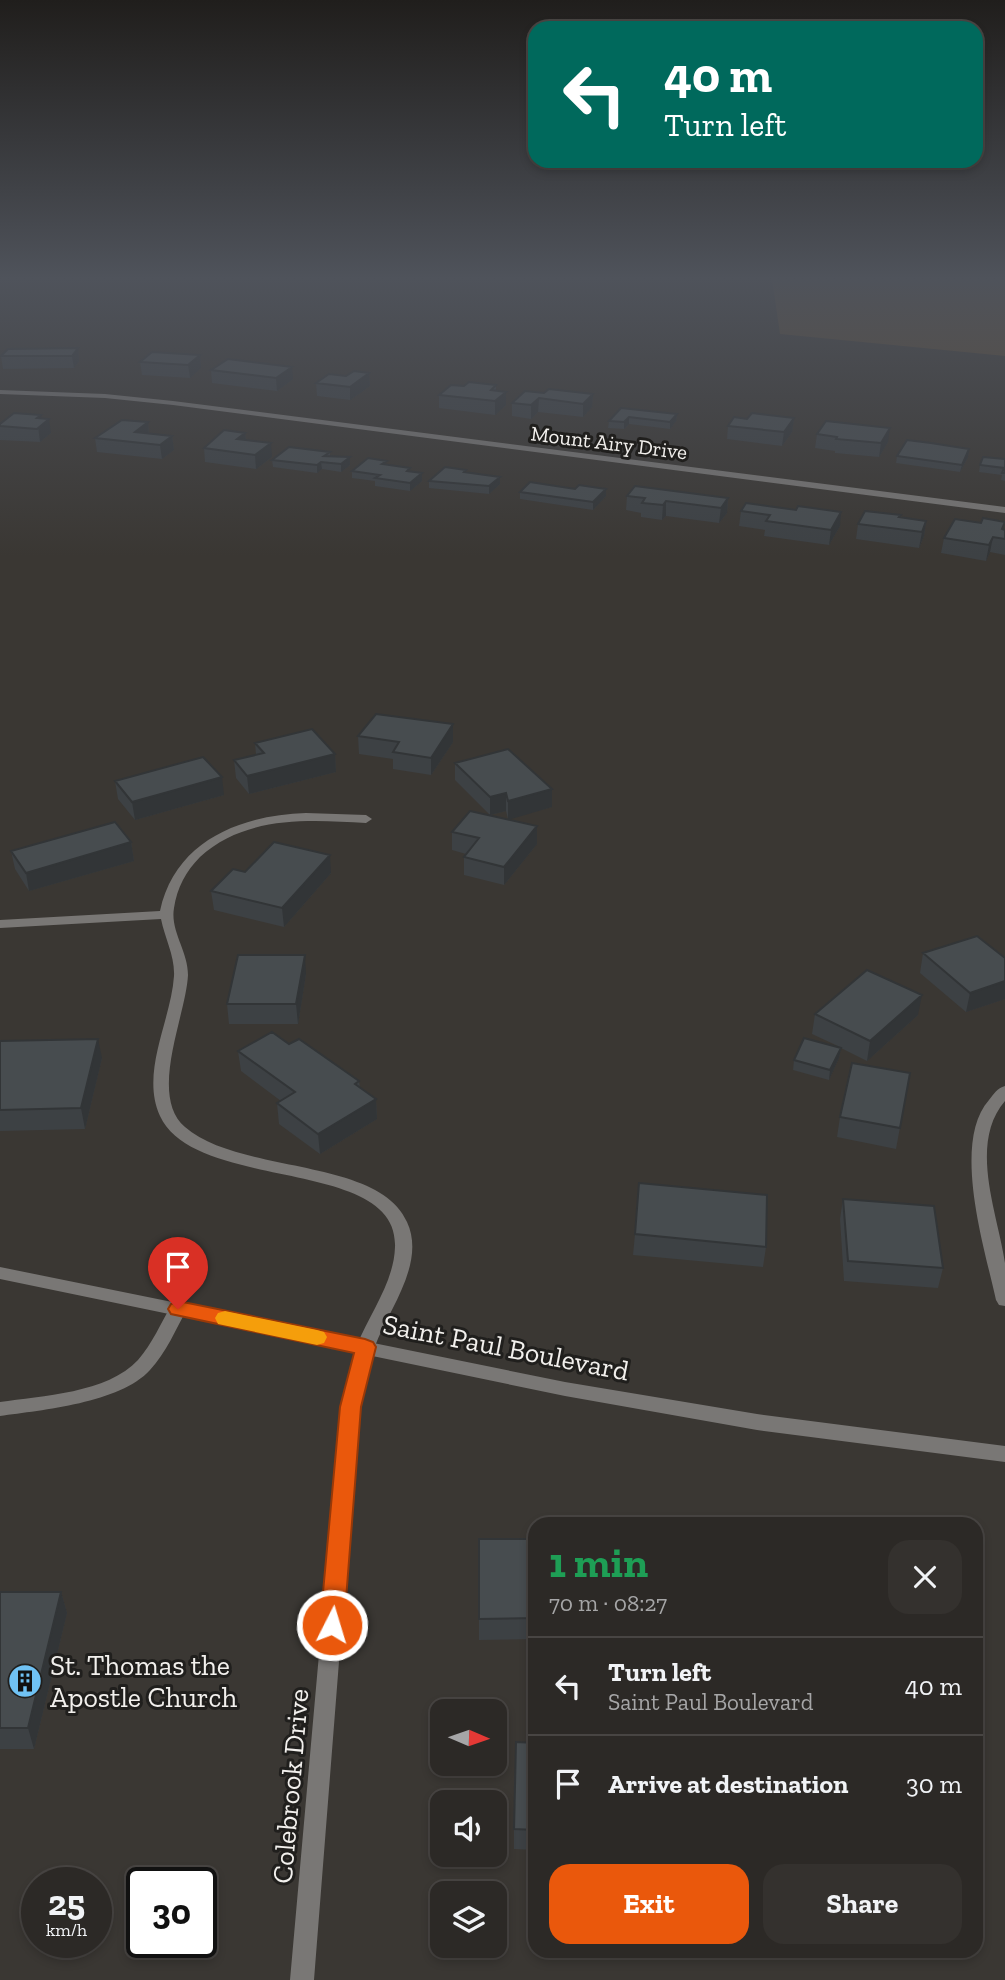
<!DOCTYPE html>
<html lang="en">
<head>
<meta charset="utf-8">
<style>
  :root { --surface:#2c2926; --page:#34312e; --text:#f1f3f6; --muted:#a6a6a7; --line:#484543; --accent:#ea580c }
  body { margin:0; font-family:"Zilla Slab",serif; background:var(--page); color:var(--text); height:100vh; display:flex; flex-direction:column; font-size:26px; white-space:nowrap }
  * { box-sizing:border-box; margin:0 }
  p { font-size:23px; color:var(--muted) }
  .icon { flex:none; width:38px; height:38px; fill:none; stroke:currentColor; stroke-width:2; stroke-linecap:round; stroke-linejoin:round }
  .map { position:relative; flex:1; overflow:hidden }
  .side { position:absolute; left:528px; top:1517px; width:455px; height:441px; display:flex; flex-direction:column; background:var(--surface); border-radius:21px; box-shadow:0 4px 10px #0003,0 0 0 2px var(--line) }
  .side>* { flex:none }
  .hud { position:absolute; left:528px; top:21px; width:455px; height:147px; border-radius:21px; box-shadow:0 4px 10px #0003,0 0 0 2px var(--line); background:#00695c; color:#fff; overflow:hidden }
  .needle { width:46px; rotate:92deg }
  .tools { position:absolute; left:430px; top:1699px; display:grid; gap:14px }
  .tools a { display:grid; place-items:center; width:77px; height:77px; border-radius:14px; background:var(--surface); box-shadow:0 4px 10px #0003,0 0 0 2px var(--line); font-size:35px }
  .speed { position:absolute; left:21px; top:1867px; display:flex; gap:14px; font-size:35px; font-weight:700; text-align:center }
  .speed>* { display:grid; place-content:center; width:91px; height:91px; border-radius:50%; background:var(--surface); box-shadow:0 4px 10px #0003,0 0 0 2px var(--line); line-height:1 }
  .speed small { font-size:18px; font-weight:400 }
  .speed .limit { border:4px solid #111; border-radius:10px; background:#fff; color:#111 }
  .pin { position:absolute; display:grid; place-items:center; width:60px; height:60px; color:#fff; margin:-72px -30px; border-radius:50% 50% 50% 0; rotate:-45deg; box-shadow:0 0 7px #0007 }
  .pin .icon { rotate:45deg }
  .me { position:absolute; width:77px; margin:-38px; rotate:5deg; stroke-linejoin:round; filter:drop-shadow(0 0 5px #0008) }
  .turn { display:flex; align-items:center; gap:24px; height:147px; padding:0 21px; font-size:32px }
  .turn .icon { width:91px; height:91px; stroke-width:2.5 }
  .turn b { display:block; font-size:49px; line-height:60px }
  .round { display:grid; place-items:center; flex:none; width:74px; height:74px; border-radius:21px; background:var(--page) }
  .headline { display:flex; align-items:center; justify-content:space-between; height:119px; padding:0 21px }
  h1 { font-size:42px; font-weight:800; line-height:52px; color:#1e9e55 }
  .cta { display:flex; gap:14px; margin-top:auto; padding:14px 21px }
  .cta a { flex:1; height:80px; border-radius:21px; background:var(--accent); color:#fff; font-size:28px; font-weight:800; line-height:80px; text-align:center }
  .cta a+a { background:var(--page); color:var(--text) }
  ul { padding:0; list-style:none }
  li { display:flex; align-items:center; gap:21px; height:98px; padding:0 21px; border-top:2px solid var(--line) }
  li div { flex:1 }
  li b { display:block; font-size:26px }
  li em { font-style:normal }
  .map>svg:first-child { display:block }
  .green { fill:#5b4932 }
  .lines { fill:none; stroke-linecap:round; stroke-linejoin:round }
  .service { fill:#797775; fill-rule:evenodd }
  .minor { fill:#797775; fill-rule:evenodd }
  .tertiary { fill:#797775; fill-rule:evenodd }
  .wall { fill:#3d4144 }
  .shaded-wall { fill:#323537 }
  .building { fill:#474c4f; stroke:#323537; stroke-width:2 }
  .route { fill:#ea580c; stroke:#983908; stroke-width:2 }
  .slow { fill:#f59e0b }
  .labels { text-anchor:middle; stroke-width:6; stroke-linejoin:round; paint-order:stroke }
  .far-street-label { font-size:21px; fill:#f2f0ed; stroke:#201f1d }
  .near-street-label { font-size:28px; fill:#f2f0ed; stroke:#201f1d }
  .near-poi-label { font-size:28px; fill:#f2f0ed; stroke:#201f1d; text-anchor:start }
</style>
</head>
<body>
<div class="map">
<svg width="1005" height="1980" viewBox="0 0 1005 1980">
  <rect width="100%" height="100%" fill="#3a3733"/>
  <path class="green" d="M 772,279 L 1005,279 L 1005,356 L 780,334 Z"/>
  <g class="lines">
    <path class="service" d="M 178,1302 L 184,1304 L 187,1309 C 176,1329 166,1353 150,1370 C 120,1403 42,1410 0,1416 L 0,1402 C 41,1396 108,1393 138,1360 C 152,1344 161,1323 172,1304 Z"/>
    <path class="minor" d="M 0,390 L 105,394 L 173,401 L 1005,507 L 1005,513 L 173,405 L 105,398 L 0,394 Z
      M 306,813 L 366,815 L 372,819 L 366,823 C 309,820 246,815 200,857 C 186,871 177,888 174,908 C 170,931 188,951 188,975 C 186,1016 148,1095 185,1127 C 238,1174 379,1157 407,1222 C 426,1263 389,1309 375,1346 C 367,1365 364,1387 359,1407 L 314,1980 L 290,1980 L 341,1407 C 346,1387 349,1365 357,1345 C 370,1313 394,1282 395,1247 C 399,1156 196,1193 160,1116 C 140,1072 171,1021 174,976 C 175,956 165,939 161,919 L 0,928 L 0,920 L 160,911 C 175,841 240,815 306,813 Z
      M 1005,1086 L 1005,1101 C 968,1144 998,1214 1005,1263 C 1005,1277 1005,1292 1005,1306 L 999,1305 L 996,1300 C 985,1249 951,1143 989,1100 C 994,1094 997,1088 1005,1086 Z"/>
    <path class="tertiary" d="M 0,1267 L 565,1382 L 757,1414 L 1005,1446 L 1005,1462 L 757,1430 L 565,1396 L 0,1279 Z"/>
  </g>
  <path class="wall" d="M 78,348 L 79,361 L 74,368 L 3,369 L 1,356 Z
    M 200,355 L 201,368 L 190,378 L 142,375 L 140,362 Z
    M 211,370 L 293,379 L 277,391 L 212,383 Z
    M 369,373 L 370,386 L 350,400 L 317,396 L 316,383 L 346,376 Z
    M 496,385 L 496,391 L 506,392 L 506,405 L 495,415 L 439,408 L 439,395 L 464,386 Z
    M 544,393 L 593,394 L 592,407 L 583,417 L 538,412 L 531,419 L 512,416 L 512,403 Z
    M 621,408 L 677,414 L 676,421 L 670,429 L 629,424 L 624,429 L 608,428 L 609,421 Z
    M 41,418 L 51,433 L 40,442 L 0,440 L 0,424 Z
    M 794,418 L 792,432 L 782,446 L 727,439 L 728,426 L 747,419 Z
    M 148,422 L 149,433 L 172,436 L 174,450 L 162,459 L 97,452 L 95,438 Z
    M 245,433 L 246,440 L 272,457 L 256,469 L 205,462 L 204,448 Z
    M 817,434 L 888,442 L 879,457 L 835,453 L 835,451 L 815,448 Z
    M 969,449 L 968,457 L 960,472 L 896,463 L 897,456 Z
    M 330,452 L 330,457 L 350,457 L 350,465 L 341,472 L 322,469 L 317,473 L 273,467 L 272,460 Z
    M 1005,459 L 1005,481 L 1001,480 L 1002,475 L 979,472 L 980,465 Z
    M 387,465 L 410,472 L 422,473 L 422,481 L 410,491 L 375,486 L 375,481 L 352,478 L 352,471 Z
    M 429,481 L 500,484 L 489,494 L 429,488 Z
    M 575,489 L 606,489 L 606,496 L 593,510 L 520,499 L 520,492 Z
    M 627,496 L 728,498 L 727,513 L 719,523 L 666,516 L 662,520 L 641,517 L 641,513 L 626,510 Z
    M 741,511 L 840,526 L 829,545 L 764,536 L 765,530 L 739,526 Z
    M 900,518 L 926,521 L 924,536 L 919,548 L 856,539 L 858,524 Z
    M 1005,530 L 1005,555 L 990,552 L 986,561 L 941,553 L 944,538 Z
    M 358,736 L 453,742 L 431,775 L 393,769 L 393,759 L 359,754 Z
    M 255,743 L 335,754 L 336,772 L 249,794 L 236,778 L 234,760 L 256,755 Z
    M 455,763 L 552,789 L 552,807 L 508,819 L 537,844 L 504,885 L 464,875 L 464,857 L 466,854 L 452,850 L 452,832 L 508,819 L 506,811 L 490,815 L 455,780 Z
    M 115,781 L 224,795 L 135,820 L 118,799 Z
    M 131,842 L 134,861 L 29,891 L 15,869 L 11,851 Z
    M 245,872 L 331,873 L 284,927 L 214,910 L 211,891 Z
    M 923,953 L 1005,958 L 1005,999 L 966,1012 L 920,973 Z
    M 306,974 L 298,1024 L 229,1024 L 227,1004 Z
    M 815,1014 L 918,1015 L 867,1061 L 841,1048 L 839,1058 L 829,1080 L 793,1070 L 794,1060 L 840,1047 L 812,1034 Z
    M 0,1041 L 102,1058 L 85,1129 L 0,1131 Z
    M 289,1044 L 359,1081 L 360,1088 L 376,1099 L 377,1119 L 320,1154 L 279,1124 L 277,1103 L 281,1101 L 241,1071 L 238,1051 Z
    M 910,1073 L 896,1149 L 837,1137 L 840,1117 Z
    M 843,1199 L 943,1268 L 938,1288 L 844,1281 L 840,1219 Z
    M 635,1234 L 766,1247 L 763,1267 L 633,1255 Z
    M 479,1539 L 536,1539 L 536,1639 L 479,1640 Z
    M 0,1592 L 61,1592 L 67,1613 L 34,1749 L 0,1749 Z
    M 536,1743 L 536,1850 L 514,1849 L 514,1829 Z"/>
  <path class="shaded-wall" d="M 78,348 L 79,361 L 74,368 L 72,356 Z
    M 200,355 L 201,368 L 190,378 L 188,365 Z
    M 292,367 L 293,379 L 277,391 L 276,378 Z
    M 369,373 L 370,386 L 350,400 L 350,387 Z
    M 506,392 L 506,405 L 495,415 L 495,401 Z
    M 593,394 L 592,407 L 583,417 L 583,404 Z
    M 539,398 L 538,412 L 531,419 L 531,405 Z
    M 677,414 L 676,421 L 670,429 L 670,422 Z
    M 41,415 L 42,424 L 49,419 L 51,433 L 40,442 L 37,418 Z
    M 629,417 L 629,424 L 624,429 L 624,422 Z
    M 794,418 L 792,432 L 782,446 L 784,432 Z
    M 148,422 L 149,436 L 135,432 Z
    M 890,428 L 888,442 L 879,457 L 881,443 Z
    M 245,433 L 247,447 L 237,439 Z
    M 172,436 L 174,450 L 162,459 L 160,445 Z
    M 271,443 L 272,457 L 256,469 L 255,455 Z
    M 969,449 L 968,457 L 960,472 L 962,465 Z
    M 350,457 L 350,465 L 341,472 L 341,464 Z
    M 321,462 L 322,469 L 317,473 L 317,465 Z
    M 422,473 L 422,481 L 410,491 L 410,483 Z
    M 500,477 L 500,484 L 489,494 L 489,486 Z
    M 606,489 L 606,496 L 593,510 L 593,502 Z
    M 728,498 L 727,513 L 719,523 L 721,508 Z
    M 666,501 L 666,516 L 662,520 L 663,505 Z
    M 841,512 L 840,526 L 829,545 L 831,530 Z
    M 926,521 L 924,536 L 919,548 L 922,532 Z
    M 993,537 L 990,552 L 986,561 L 989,545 Z
    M 453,724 L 453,742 L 431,775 L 431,758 Z
    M 335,754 L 336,772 L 249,794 L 247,776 Z
    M 222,777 L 224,795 L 135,820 L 132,802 Z
    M 552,789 L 552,807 L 508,820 L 508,801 Z
    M 506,793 L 506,811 L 490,815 L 490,797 Z
    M 537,826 L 537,844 L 504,885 L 504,867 Z
    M 131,842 L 134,861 L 29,891 L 26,873 Z
    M 330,855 L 331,873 L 284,927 L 282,908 Z
    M 305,955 L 306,974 L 298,1024 L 296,1004 Z
    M 1005,981 L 1005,999 L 966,1012 L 970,993 Z
    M 922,995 L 918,1015 L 867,1061 L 870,1041 Z
    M 98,1039 L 102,1058 L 85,1129 L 81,1108 Z
    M 841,1048 L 839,1058 L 829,1080 L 830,1070 Z
    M 376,1099 L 377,1119 L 320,1154 L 318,1134 Z
    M 61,1592 L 67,1613 L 34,1749 L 28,1728 Z"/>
  <path class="building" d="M 78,348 L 72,356 L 1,356 L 8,349 Z
    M 152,352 L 200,355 L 188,365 L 140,362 Z
    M 228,359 L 292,367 L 276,378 L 211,370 Z
    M 354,371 L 369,373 L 350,387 L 316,383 L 329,374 L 346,376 Z
    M 469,382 L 496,385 L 491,390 L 506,392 L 495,401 L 439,395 L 451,385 L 464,386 Z
    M 549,389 L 593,394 L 583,404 L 539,398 L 531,405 L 512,403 L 525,391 L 544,393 Z
    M 621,408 L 677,414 L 670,422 L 629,417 L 624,422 L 609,421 Z
    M 14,413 L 41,415 L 37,418 L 49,419 L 37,429 L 0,426 L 0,424 Z
    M 752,413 L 794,418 L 784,432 L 728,426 L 734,417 L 747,419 Z
    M 122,420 L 148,422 L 135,432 L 172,436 L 160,445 L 95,438 Z
    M 826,421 L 890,428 L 881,443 L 836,439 L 837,437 L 817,434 Z
    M 224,430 L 245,433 L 237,439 L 271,443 L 255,455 L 204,448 Z
    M 907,440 L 931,443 L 969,449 L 962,465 L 897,456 Z
    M 289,447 L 330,452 L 324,456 L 350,457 L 341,464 L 321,462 L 317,465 L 272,460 Z
    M 983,457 L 1005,459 L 1005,473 L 1002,473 L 1004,468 L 980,465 Z
    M 368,458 L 387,461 L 382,464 L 410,468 L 407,471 L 422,473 L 410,483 L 375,478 L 380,475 L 352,471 Z
    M 445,467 L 466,470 L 464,472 L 500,477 L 489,486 L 429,481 Z
    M 530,482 L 575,489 L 579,485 L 606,489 L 593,502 L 520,492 Z
    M 635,486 L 728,498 L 721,508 L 666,501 L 663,505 L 642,503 L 645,498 L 627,496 Z
    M 746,503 L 796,510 L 798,506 L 841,512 L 831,530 L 766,521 L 770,515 L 741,511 Z
    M 865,511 L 901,515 L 899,517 L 926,521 L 922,532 L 858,524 Z
    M 983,518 L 1005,522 L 1002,529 L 1005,530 L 1005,539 L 993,537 L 989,545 L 944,538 L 955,519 L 981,523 Z
    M 376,714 L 453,724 L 431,758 L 393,752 L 399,742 L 358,736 Z
    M 312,729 L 335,754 L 247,776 L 234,760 L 264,753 L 255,743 Z
    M 508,749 L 552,789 L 508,801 L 506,793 L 490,797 L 455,763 Z
    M 203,757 L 222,777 L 132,802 L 115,781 Z
    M 470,811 L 537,826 L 504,867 L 464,857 L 479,838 L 452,832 Z
    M 115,822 L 131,842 L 26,873 L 11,851 Z
    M 274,842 L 330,855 L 282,908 L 211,891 L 233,869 L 245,872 Z
    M 977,936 L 1005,958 L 1005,981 L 970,993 L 923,953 Z
    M 238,955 L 305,955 L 296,1004 L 227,1004 Z
    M 867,970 L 922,995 L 870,1041 L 815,1014 Z
    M 272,1032 L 289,1044 L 299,1039 L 359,1081 L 355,1084 L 376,1099 L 318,1134 L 277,1103 L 295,1092 L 238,1051 Z
    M 804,1038 L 841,1048 L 830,1070 L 794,1060 Z
    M 98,1039 L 81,1108 L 0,1110 L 0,1041 Z
    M 852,1063 L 910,1073 L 900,1128 L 840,1117 Z
    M 639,1183 L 767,1195 L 766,1247 L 635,1234 Z
    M 843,1199 L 934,1206 L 943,1268 L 848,1261 Z
    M 479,1539 L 536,1539 L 536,1618 L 479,1619 Z
    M 0,1592 L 61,1592 L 28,1728 L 0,1728 Z
    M 516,1742 L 536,1743 L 536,1830 L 514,1829 Z"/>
  <linearGradient id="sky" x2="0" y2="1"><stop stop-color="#201e1c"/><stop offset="0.5" stop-color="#4f535b"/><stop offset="1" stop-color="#4f535b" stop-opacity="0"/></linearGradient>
  <rect width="1005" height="556" fill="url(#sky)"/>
  <path class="route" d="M 178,1301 L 365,1339 L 373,1342 L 376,1347 L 361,1407 L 344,1625 L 340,1633 L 332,1636 L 323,1633 L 320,1625 L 340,1407 L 354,1353 L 171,1314 L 168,1309 L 171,1304 Z"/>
  <path class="slow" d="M 225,1311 L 317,1330 L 324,1332 L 327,1337 L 324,1343 L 317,1345 L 218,1324 L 215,1318 L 218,1313 Z"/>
  <defs>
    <g id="building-disc" transform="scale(1.75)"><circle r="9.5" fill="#70c2f4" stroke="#201f1d"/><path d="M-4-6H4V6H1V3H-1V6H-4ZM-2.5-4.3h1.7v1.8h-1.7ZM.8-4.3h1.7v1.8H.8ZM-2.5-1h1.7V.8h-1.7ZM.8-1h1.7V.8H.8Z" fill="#111"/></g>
  </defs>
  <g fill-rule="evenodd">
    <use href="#building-disc" x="25" y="1681"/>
  </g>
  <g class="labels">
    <g class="far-street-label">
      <text transform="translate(609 443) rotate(7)" y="7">Mount Airy Drive</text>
    </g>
    <g class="near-street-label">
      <text transform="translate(506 1347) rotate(11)" y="10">Saint Paul Boulevard</text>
      <text transform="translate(290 1786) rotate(-85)" y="10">Colebrook Drive</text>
    </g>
    <g class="near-poi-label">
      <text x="50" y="1675">St. Thomas the<tspan x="50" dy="32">Apostle Church</tspan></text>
    </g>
  </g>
</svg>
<div class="tools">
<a><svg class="needle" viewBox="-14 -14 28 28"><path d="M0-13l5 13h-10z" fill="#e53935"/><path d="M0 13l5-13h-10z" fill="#a6a6a7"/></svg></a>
<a><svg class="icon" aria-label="sound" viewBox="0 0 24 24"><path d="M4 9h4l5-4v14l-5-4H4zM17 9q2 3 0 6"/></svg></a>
<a><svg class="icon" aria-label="layers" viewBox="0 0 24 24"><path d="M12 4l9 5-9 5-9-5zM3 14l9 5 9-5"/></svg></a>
</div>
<div class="speed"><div>25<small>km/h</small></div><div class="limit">30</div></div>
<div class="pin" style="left:178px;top:1309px;background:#d93025"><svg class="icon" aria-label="arrive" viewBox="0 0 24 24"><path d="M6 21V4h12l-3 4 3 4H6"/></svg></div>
<svg class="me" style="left:332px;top:1625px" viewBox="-20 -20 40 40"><circle r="17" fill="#ea580c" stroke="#fff" stroke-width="3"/><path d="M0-11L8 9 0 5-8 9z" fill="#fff"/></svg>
<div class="hud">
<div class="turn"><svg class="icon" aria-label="left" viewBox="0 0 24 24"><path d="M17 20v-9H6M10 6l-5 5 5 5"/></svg><div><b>40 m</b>Turn left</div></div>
</div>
<section class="side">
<div class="headline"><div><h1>1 min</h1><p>70 m · 08:27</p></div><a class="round"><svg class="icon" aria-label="close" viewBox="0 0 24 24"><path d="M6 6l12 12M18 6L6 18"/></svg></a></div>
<ul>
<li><svg class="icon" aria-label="left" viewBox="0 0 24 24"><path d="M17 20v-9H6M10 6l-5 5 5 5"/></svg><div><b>Turn left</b><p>Saint Paul Boulevard</p></div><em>40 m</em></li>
<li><svg class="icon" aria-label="arrive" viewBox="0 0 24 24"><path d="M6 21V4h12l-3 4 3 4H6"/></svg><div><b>Arrive at destination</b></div><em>30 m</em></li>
</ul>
<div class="cta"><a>Exit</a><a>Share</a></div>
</section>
</div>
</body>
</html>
